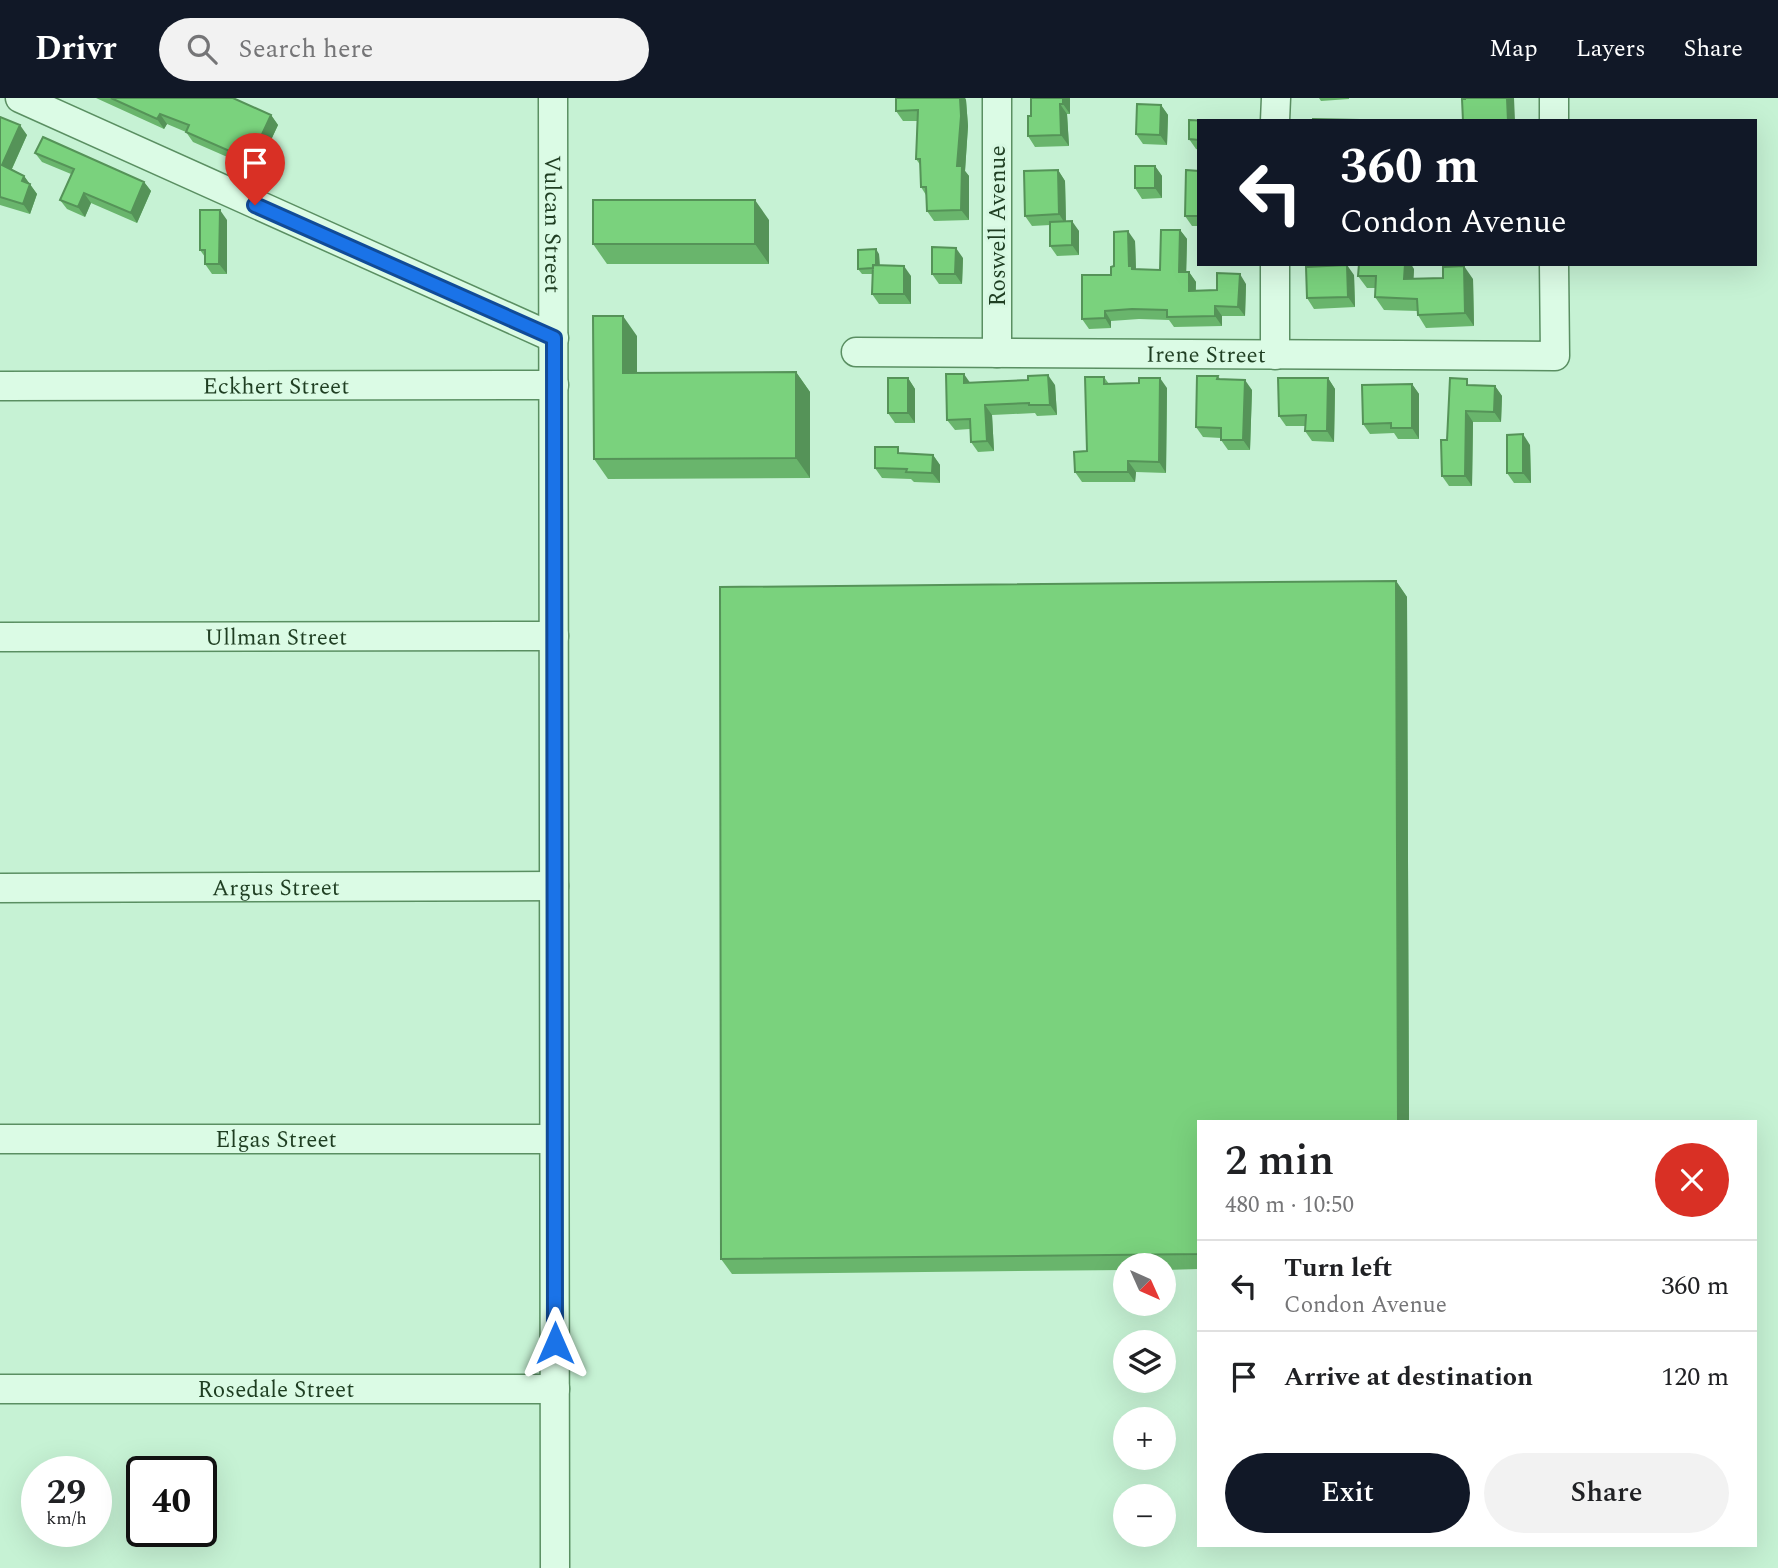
<!DOCTYPE html>
<html lang="en">
<head>
<meta charset="utf-8">
<style>
  :root { --surface:#fff; --page:#f2f2f2; --text:#202124; --muted:#757577; --line:#e0e0e0; --accent:#111827 }
  body { margin:0; font-family:Spectral,serif; background:var(--page); color:var(--text); height:100vh; display:flex; flex-direction:column; font-size:26px; white-space:nowrap }
  * { box-sizing:border-box; margin:0 }
  p { font-size:23px; color:var(--muted) }
  .icon { flex:none; width:38px; height:38px; fill:none; stroke:currentColor; stroke-width:2; stroke-linecap:round; stroke-linejoin:round }
  .map { position:relative; flex:1; overflow:hidden }
  .drawer { position:absolute; left:1197px; top:1022px; width:560px; height:427px; display:flex; flex-direction:column; background:var(--surface); border-radius:0px; box-shadow:0 7px 28px #0002 }
  .drawer>* { flex:none }
  .banner { position:absolute; left:1197px; top:21px; width:560px; height:147px; border-radius:0px; box-shadow:0 7px 28px #0002; background:#111827; color:#fff; overflow:hidden }
  .needle { width:46px; rotate:135deg }
  .tools { position:absolute; left:1113px; top:1155px; display:grid; gap:14px }
  .tools a { display:grid; place-items:center; width:63px; height:63px; border-radius:50%; background:var(--surface); box-shadow:0 7px 28px #0002; font-size:35px }
  .speed { position:absolute; left:21px; top:1358px; display:flex; gap:14px; font-size:35px; font-weight:700; text-align:center }
  .speed>* { display:grid; place-content:center; width:91px; height:91px; border-radius:50%; background:var(--surface); box-shadow:0 7px 28px #0002; line-height:1 }
  .speed small { font-size:18px; font-weight:400 }
  .speed .limit { border:4px solid #111; border-radius:10px; background:#fff; color:#111 }
  .pin { position:absolute; display:grid; place-items:center; width:60px; height:60px; color:#fff; margin:-72px -30px; border-radius:50% 50% 50% 0; rotate:-45deg; box-shadow:0 0 7px #0007 }
  .pin .icon { rotate:45deg }
  .me { position:absolute; width:77px; margin:-38px; rotate:0deg; stroke-linejoin:round; filter:drop-shadow(0 0 5px #0008) }
  .turn { display:flex; align-items:center; gap:24px; height:147px; padding:0 28px; font-size:32px }
  .turn .icon { width:91px; height:91px; stroke-width:2.5 }
  .turn b { display:block; font-size:49px; line-height:60px }
  .round { display:grid; place-items:center; flex:none; width:74px; height:74px; border-radius:37px; background:var(--page) }
  .overview { display:flex; align-items:center; justify-content:space-between; height:119px; padding:0 28px }
  h1 { font-size:42px; font-weight:600; line-height:52px }
  .primary-button { display:flex; gap:14px; margin-top:auto; padding:14px 28px }
  .primary-button a { flex:1; height:80px; border-radius:42px; background:var(--accent); color:#fff; font-size:28px; font-weight:600; line-height:80px; text-align:center }
  .primary-button a+a { background:var(--page); color:var(--text) }
  ul { padding:0; list-style:none }
  li { display:flex; align-items:center; gap:21px; height:91px; padding:0 28px; border-top:2px solid var(--line) }
  li div { flex:1 }
  li b { display:block; font-size:26px }
  li em { font-style:normal }
  header { display:flex; align-items:center; gap:42px; box-sizing:border-box; height:98px; padding:0 35px; background:var(--accent); color:#fff }
  header strong { font-size:33px }
  nav { display:flex; gap:38px; margin-inline-start:auto; font-size:24px }
  .search { width:490px; height:63px; background:var(--page); display:flex; align-items:center; gap:18px; box-sizing:border-box; padding:0 24px; border-radius:38px; color:var(--muted); font-size:26px }
  .map>svg:first-child { display:block }
  .lines { fill:none; stroke-linecap:round; stroke-linejoin:round }
  .minor-casing { stroke:#5a8f62; stroke-width:31 }
  .minor { stroke:#dbfbe5; stroke-width:28 }
  .wall { fill:#69b56c }
  .shaded-wall { fill:#559358 }
  .building { fill:#7ad27d; stroke:#559358; stroke-width:2 }
  .route-casing { stroke:#114b97; stroke-width:18 }
  .route { stroke:#1a73e8; stroke-width:12 }
  .labels { text-anchor:middle; stroke-width:6; stroke-linejoin:round; paint-order:stroke }
  .street-label { font-size:23px; fill:#1f3e22; stroke:#d7f8e2 }
</style>
</head>
<body>
<header>
<strong>Drivr</strong>
<div class="search"><svg class="icon" aria-label="search" viewBox="0 0 24 24"><circle cx="10" cy="10" r="6"/><path d="M15 15l6 6"/></svg>Search here</div>
<nav><a>Map</a><a>Layers</a><a>Share</a></nav>
</header>
<div class="map">
<svg width="1778" height="1470" viewBox="0 0 1778 1470">
  <rect width="100%" height="100%" fill="#c6f2d4"/>
  <g class="lines">
    <g class="minor-casing">
      <g id="minor">
        <path d="M 20,0 L 554,240"/>
        <path id="s1" d="M 553,0 L 555,1470"/>
        <path d="M 997,0 L 997,255"/>
        <path d="M 1554,0 L 1554,23"/>
        <path d="M 1275,23 L 1276,0"/>
        <path id="s2" d="M 856,254 L 1555,258 L 1554,166"/>
        <path d="M 1275,257 L 1275,166"/>
        <path id="s3" d="M 0,288 L 554,287"/>
        <path id="s4" d="M 0,539 L 554,538"/>
        <path id="s5" d="M 0,790 L 554,788"/>
        <path id="s6" d="M 0,1041 L 554,1041"/>
        <path id="s7" d="M 0,1291 L 555,1291"/>
      </g>
    </g>
    <use href="#minor" class="minor"/>
  </g>
  <path class="wall" d="M 96,0 L 233,0 L 271,17 L 278,27 L 257,72 L 193,44 L 186,34 L 167,26 L 164,31 Z
    M 896,0 L 965,0 L 966,2 L 968,28 L 965,73 L 969,78 L 969,122 L 934,123 L 927,113 L 926,97 L 921,89 L 921,68 L 916,61 L 917,23 L 903,23 L 896,13 Z
    M 1070,0 L 1070,16 L 1067,16 L 1069,48 L 1035,49 L 1028,38 L 1031,18 Z
    M 1319,0 L 1349,0 L 1349,1 L 1321,3 Z
    M 1161,7 L 1168,17 L 1167,47 L 1143,46 L 1136,36 Z
    M 0,19 L 27,37 L 12,71 L 24,78 L 37,96 L 30,116 L 0,107 Z
    M 1199,23 L 1199,52 L 1196,51 L 1189,41 Z
    M 35,55 L 144,84 L 151,93 L 137,125 L 91,105 L 85,119 L 67,111 L 60,102 L 71,76 L 42,64 Z
    M 1155,68 L 1162,78 L 1162,100 L 1142,101 L 1135,90 Z
    M 1058,72 L 1065,83 L 1066,123 L 1079,133 L 1079,157 L 1057,158 L 1050,148 L 1050,127 L 1032,128 L 1025,118 Z
    M 1199,73 L 1199,128 L 1192,128 L 1185,118 Z
    M 227,122 L 227,176 L 212,176 L 205,166 L 205,159 L 200,152 Z
    M 769,122 L 769,166 L 607,166 L 593,146 Z
    M 1180,132 L 1187,141 L 1186,174 L 1189,174 L 1196,184 L 1196,193 L 1217,192 L 1246,186 L 1245,218 L 1222,218 L 1222,228 L 1174,229 L 1169,222 L 1139,221 L 1111,223 L 1111,230 L 1089,231 L 1082,221 L 1111,177 L 1114,168 L 1135,143 L 1136,171 L 1160,172 Z
    M 879,156 L 880,168 L 911,178 L 911,206 L 879,206 L 872,196 L 873,176 L 862,176 L 858,171 Z
    M 963,160 L 962,186 L 939,186 L 932,176 Z
    M 1414,171 L 1413,181 L 1473,181 L 1474,228 L 1426,230 L 1418,217 L 1418,213 L 1384,212 L 1375,199 L 1375,190 L 1367,190 L 1358,178 Z
    M 1354,177 L 1355,209 L 1314,211 L 1307,200 Z
    M 637,238 L 637,275 L 796,274 L 810,294 L 810,380 L 608,381 L 594,361 Z
    M 1218,278 L 1220,281 L 1252,292 L 1250,352 L 1228,352 L 1221,342 L 1221,340 L 1203,339 L 1196,329 Z
    M 1104,279 L 1109,286 L 1167,290 L 1166,375 L 1136,374 L 1135,384 L 1082,384 L 1075,374 L 1087,353 Z
    M 908,280 L 915,291 L 915,325 L 895,325 L 888,315 Z
    M 1328,280 L 1335,291 L 1334,344 L 1312,343 L 1305,333 L 1305,328 L 1286,328 L 1279,318 Z
    M 970,284 L 1055,287 L 1057,317 L 1037,318 L 1035,315 L 992,317 L 994,353 L 978,354 L 971,344 L 970,331 L 955,332 L 947,322 Z
    M 1412,286 L 1419,296 L 1419,341 L 1398,341 L 1394,335 L 1370,336 L 1363,326 Z
    M 1472,287 L 1495,288 L 1502,298 L 1501,324 L 1473,324 L 1472,388 L 1449,388 L 1442,378 L 1447,342 Z
    M 1530,347 L 1531,385 L 1514,385 L 1507,375 Z
    M 902,355 L 933,357 L 940,367 L 940,385 L 914,384 L 911,381 L 882,380 L 875,370 Z
    M 1396,483 L 1407,499 L 1409,1024 L 1199,1024 L 1199,1171 L 1164,1172 L 1164,1167 L 1125,1167 L 1125,1172 L 732,1176 L 721,1161 Z"/>
  <path class="shaded-wall" d="M 960,0 L 965,0 L 966,2 L 968,28 L 965,73 L 969,78 L 969,122 L 961,112 L 957,68 Z
    M 1063,0 L 1070,0 L 1070,16 L 1063,6 Z
    M 1507,0 L 1514,0 L 1515,23 L 1508,23 Z
    M 1060,6 L 1067,16 L 1069,48 L 1061,37 Z
    M 1161,7 L 1168,17 L 1167,47 L 1160,37 Z
    M 160,16 L 167,26 L 164,31 L 157,21 Z
    M 271,17 L 278,27 L 257,72 L 250,62 Z
    M 20,27 L 27,37 L 9,77 L 2,67 Z
    M 1155,68 L 1162,78 L 1162,100 L 1155,90 Z
    M 1058,72 L 1065,83 L 1066,127 L 1059,116 Z
    M 24,78 L 37,96 L 30,116 L 23,106 L 22,83 Z
    M 144,84 L 151,93 L 137,125 L 131,115 Z
    M 84,95 L 91,105 L 85,119 L 78,109 Z
    M 755,102 L 769,122 L 769,166 L 755,146 Z
    M 220,112 L 227,122 L 227,176 L 219,166 Z
    M 1072,123 L 1079,133 L 1079,157 L 1072,147 Z
    M 1180,132 L 1187,141 L 1186,184 L 1179,174 Z
    M 1128,133 L 1135,143 L 1136,173 L 1129,168 Z
    M 956,150 L 963,160 L 962,186 L 955,176 Z
    M 876,151 L 879,156 L 880,175 L 877,170 Z
    M 1405,166 L 1411,166 L 1414,171 L 1413,194 L 1404,181 Z
    M 1347,167 L 1354,177 L 1355,209 L 1348,199 Z
    M 904,168 L 911,178 L 911,206 L 904,196 Z
    M 1464,168 L 1473,181 L 1474,228 L 1465,215 Z
    M 1189,174 L 1196,184 L 1195,203 L 1189,193 Z
    M 1240,176 L 1246,186 L 1245,218 L 1238,209 Z
    M 1215,208 L 1222,218 L 1222,228 L 1215,218 Z
    M 1105,213 L 1111,223 L 1111,230 L 1105,220 Z
    M 623,218 L 637,238 L 637,295 L 623,275 Z
    M 796,274 L 810,294 L 810,380 L 796,360 Z
    M 964,276 L 971,286 L 964,285 Z
    M 1048,277 L 1055,287 L 1057,317 L 1050,307 Z
    M 908,280 L 915,291 L 915,325 L 908,315 Z
    M 1160,280 L 1167,290 L 1166,375 L 1159,364 Z
    M 1328,280 L 1335,291 L 1334,344 L 1327,333 Z
    M 1245,282 L 1252,292 L 1250,352 L 1243,342 Z
    M 1412,286 L 1419,296 L 1419,341 L 1412,330 Z
    M 1495,288 L 1502,298 L 1501,324 L 1494,314 Z
    M 985,307 L 992,317 L 994,353 L 987,343 Z
    M 1466,313 L 1473,324 L 1472,388 L 1465,378 Z
    M 1523,336 L 1530,347 L 1531,385 L 1523,375 Z
    M 933,357 L 940,367 L 940,385 L 932,375 Z
    M 1128,363 L 1136,374 L 1135,384 L 1128,374 Z
    M 1396,483 L 1407,499 L 1409,1024 L 1398,1024 Z"/>
  <path class="building" d="M 111,0 L 233,0 L 271,17 L 250,62 L 186,34 L 189,27 L 160,16 L 157,21 Z
    M 896,0 L 960,0 L 961,18 L 957,68 L 962,68 L 961,112 L 927,113 L 926,89 L 921,89 L 920,61 L 916,61 L 918,12 L 896,13 Z
    M 1031,0 L 1063,0 L 1063,6 L 1060,6 L 1061,37 L 1028,38 L 1028,18 L 1031,18 Z
    M 1465,0 L 1507,0 L 1508,23 L 1463,23 L 1462,1 L 1465,1 Z
    M 1137,6 L 1161,7 L 1160,37 L 1136,36 Z
    M 0,19 L 20,27 L 2,67 L 24,78 L 22,83 L 30,86 L 23,106 L 0,99 Z
    M 1313,21 L 1359,22 L 1359,23 L 1313,23 Z
    M 1189,22 L 1210,23 L 1199,23 L 1199,42 L 1189,41 Z
    M 43,39 L 144,84 L 131,115 L 84,95 L 78,109 L 60,102 L 74,71 L 35,55 Z
    M 1135,68 L 1155,68 L 1155,90 L 1135,90 Z
    M 1058,72 L 1059,116 L 1025,118 L 1024,73 Z
    M 1186,72 L 1199,73 L 1199,118 L 1185,118 Z
    M 593,102 L 755,102 L 755,146 L 593,146 Z
    M 200,112 L 220,112 L 219,166 L 205,166 L 205,152 L 200,152 Z
    M 1072,123 L 1072,147 L 1050,148 L 1050,124 Z
    M 1161,132 L 1180,132 L 1179,174 L 1189,174 L 1189,193 L 1217,192 L 1217,175 L 1240,176 L 1238,209 L 1215,208 L 1215,218 L 1167,219 L 1167,212 L 1132,211 L 1105,213 L 1105,220 L 1082,221 L 1082,177 L 1111,177 L 1111,169 L 1114,168 L 1114,134 L 1128,133 L 1129,168 L 1132,168 L 1132,171 L 1160,172 Z
    M 932,149 L 956,150 L 955,176 L 932,176 Z
    M 876,151 L 876,167 L 873,167 L 873,170 L 858,171 L 858,152 Z
    M 1359,166 L 1405,166 L 1404,181 L 1443,180 L 1443,169 L 1464,168 L 1465,215 L 1418,217 L 1417,201 L 1375,199 L 1376,178 L 1358,178 Z
    M 873,167 L 904,168 L 904,196 L 872,196 Z
    M 1347,167 L 1348,199 L 1307,200 L 1306,169 Z
    M 593,218 L 623,218 L 623,275 L 796,274 L 796,360 L 594,361 Z
    M 946,276 L 964,276 L 964,285 L 1028,282 L 1028,278 L 1048,277 L 1050,307 L 1029,307 L 1029,305 L 985,307 L 987,343 L 971,344 L 970,321 L 947,322 Z
    M 1197,278 L 1218,278 L 1217,281 L 1245,282 L 1243,342 L 1221,342 L 1221,330 L 1196,329 Z
    M 1085,279 L 1104,279 L 1104,286 L 1139,285 L 1139,280 L 1160,280 L 1159,364 L 1128,363 L 1128,374 L 1075,374 L 1074,354 L 1087,353 Z
    M 888,280 L 908,280 L 908,315 L 888,315 Z
    M 1278,280 L 1328,280 L 1327,333 L 1305,333 L 1306,317 L 1279,318 Z
    M 1450,280 L 1467,281 L 1467,287 L 1495,288 L 1494,314 L 1466,313 L 1465,378 L 1442,378 L 1441,342 L 1447,342 Z
    M 1412,286 L 1412,330 L 1391,330 L 1391,325 L 1363,326 L 1362,287 Z
    M 1523,336 L 1523,375 L 1507,375 L 1507,337 Z
    M 875,349 L 898,349 L 898,355 L 933,357 L 932,375 L 906,374 L 907,371 L 875,370 Z
    M 1396,483 L 1398,1024 L 1199,1024 L 1199,1156 L 721,1161 L 720,489 Z"/>
  <g class="lines">
    <g class="route-casing">
      <path id="route" d="M 255,107 L 554,240 L 555,1245"/>
    </g>
    <use href="#route" class="route"/>
  </g>
  <g class="labels">
    <g class="street-label">
      <text dy="8" stroke="none"><textPath href="#s1" startOffset="126">Vulcan Street</textPath></text>
      <text transform="translate(997 128) rotate(-90)" y="8">Roswell Avenue</text>
      <text dy="8" stroke="none"><textPath href="#s2" startOffset="350">Irene Street</textPath></text>
      <text dy="8" stroke="none"><textPath href="#s3" startOffset="276">Eckhert Street</textPath></text>
      <text dy="8" stroke="none"><textPath href="#s4" startOffset="276">Ullman Street</textPath></text>
      <text dy="8" stroke="none"><textPath href="#s5" startOffset="276">Argus Street</textPath></text>
      <text dy="8" stroke="none"><textPath href="#s6" startOffset="276">Elgas Street</textPath></text>
      <text dy="8" stroke="none"><textPath href="#s7" startOffset="276">Rosedale Street</textPath></text>
    </g>
  </g>
</svg>
<div class="tools">
<a><svg class="needle" viewBox="-14 -14 28 28"><path d="M0-13l5 13h-10z" fill="#e53935"/><path d="M0 13l5-13h-10z" fill="#757577"/></svg></a>
<a><svg class="icon" aria-label="layers" viewBox="0 0 24 24"><path d="M12 4l9 5-9 5-9-5zM3 14l9 5 9-5"/></svg></a>
<a>+</a>
<a>−</a>
</div>
<div class="speed"><div>29<small>km/h</small></div><div class="limit">40</div></div>
<div class="pin" style="left:255px;top:107px;background:#d93025"><svg class="icon" aria-label="arrive" viewBox="0 0 24 24"><path d="M6 21V4h12l-3 4 3 4H6"/></svg></div>
<svg class="me" style="left:555px;top:1245px" viewBox="-20 -20 40 40"><path d="M0-17L14 15 0 8-14 15z" fill="#1a73e8" stroke="#fff" stroke-width="4"/></svg>
<div class="banner">
<div class="turn"><svg class="icon" aria-label="left" viewBox="0 0 24 24"><path d="M17 20v-9H6M10 6l-5 5 5 5"/></svg><div><b>360 m</b>Condon Avenue</div></div>
</div>
<section class="drawer">
<div class="overview"><div><h1>2 min</h1><p>480 m · 10:50</p></div><a class="round" style="background:#d93025;color:#fff"><svg class="icon" aria-label="close" viewBox="0 0 24 24"><path d="M6 6l12 12M18 6L6 18"/></svg></a></div>
<ul>
<li><svg class="icon" aria-label="left" viewBox="0 0 24 24"><path d="M17 20v-9H6M10 6l-5 5 5 5"/></svg><div><b>Turn left</b><p>Condon Avenue</p></div><em>360 m</em></li>
<li><svg class="icon" aria-label="arrive" viewBox="0 0 24 24"><path d="M6 21V4h12l-3 4 3 4H6"/></svg><div><b>Arrive at destination</b></div><em>120 m</em></li>
</ul>
<div class="primary-button"><a>Exit</a><a>Share</a></div>
</section>
</div>
</body>
</html>
